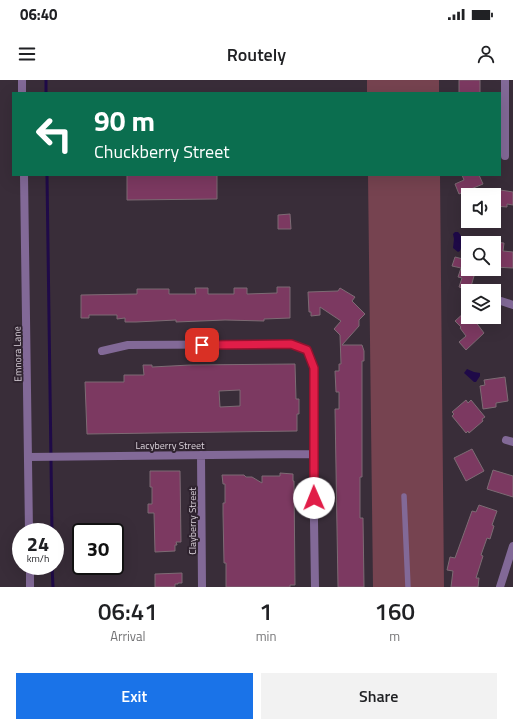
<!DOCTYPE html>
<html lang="en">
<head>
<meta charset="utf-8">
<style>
  :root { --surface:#fff; --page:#f2f2f2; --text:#202124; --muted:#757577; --accent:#1a73e8 }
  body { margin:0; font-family:"Titillium Web",sans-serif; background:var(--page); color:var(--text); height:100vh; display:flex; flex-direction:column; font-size:15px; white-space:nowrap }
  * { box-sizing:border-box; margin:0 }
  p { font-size:13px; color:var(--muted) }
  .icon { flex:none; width:22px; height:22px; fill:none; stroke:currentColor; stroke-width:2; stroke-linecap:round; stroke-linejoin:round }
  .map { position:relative; height:507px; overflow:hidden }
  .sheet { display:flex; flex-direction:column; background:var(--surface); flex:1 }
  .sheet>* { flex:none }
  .guide { position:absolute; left:12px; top:12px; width:489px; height:84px; border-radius:0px; box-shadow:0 4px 16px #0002; background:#0b6e4f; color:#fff; overflow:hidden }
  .tools { position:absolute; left:461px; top:108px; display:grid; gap:8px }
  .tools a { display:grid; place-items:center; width:40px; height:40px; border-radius:0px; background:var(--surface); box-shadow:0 4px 16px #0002; font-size:20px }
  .speed { position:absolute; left:12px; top:443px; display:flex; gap:8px; font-size:20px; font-weight:700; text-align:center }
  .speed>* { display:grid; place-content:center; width:52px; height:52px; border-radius:50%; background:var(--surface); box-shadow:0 4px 16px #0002; line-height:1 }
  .speed small { font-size:10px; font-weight:400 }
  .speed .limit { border:2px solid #111; border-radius:6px; background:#fff; color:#111 }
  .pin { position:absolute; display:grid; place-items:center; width:34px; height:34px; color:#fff; margin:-17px; border-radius:8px; box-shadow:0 2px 6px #0006 }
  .me { position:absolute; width:44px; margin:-22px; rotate:359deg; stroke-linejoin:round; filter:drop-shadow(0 0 3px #0008) }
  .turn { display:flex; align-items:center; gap:14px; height:84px; padding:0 16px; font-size:18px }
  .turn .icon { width:52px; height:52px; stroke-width:2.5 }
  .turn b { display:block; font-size:28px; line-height:34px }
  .eta { display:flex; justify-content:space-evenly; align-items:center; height:68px; text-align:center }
  .eta b { font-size:24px; font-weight:600; line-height:28px }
  .primary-button { display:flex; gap:8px; margin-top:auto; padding:8px 16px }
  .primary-button a { flex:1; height:46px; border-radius:0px; background:var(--accent); color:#fff; font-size:16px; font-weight:600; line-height:46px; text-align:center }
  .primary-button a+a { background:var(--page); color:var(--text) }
  .status { display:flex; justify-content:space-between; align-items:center; height:28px; padding:0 20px; background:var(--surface); direction:ltr }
  .status svg { height:11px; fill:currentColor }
  header { display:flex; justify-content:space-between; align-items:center; height:52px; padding:0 16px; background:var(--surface); font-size:18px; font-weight:600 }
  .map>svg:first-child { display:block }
  .green { fill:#764350 }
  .water { fill:#1f0a48 }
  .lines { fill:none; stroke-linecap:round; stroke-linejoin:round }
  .stream { stroke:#1f0a48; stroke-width:3 }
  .building { fill:#7c3961; stroke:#7d6b74; fill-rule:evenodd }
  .service { stroke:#826997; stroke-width:5.5 }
  .minor { stroke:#826997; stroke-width:8 }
  .tertiary { stroke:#826997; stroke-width:8 }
  .route-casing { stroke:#92132f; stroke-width:10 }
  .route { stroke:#e11d48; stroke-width:7 }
  .labels { text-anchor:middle; stroke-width:4; stroke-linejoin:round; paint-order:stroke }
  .street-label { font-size:10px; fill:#dbd3db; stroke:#2f232f }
</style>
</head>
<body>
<div class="status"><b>06:40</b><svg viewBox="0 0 49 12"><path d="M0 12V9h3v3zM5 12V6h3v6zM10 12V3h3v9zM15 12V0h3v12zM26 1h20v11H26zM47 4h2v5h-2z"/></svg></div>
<header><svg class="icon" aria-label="menu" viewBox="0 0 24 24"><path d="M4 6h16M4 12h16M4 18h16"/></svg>Routely<svg class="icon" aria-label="person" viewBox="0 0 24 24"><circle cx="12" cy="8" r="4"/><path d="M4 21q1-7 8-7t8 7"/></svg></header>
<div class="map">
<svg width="513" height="507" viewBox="0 0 513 507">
  <rect width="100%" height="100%" fill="#392d39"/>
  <path class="green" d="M 367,0 L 439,0 L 439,13 L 367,13 Z
    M 368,95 L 440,95 L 444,507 L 373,507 Z"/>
  <path class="water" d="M 455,152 L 458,152 C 464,157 462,165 460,171 L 458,172 L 453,168 L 454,159 L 453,154 Z
    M 467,289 L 474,292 L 480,293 L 480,296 L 476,302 L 474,302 L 464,293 Z"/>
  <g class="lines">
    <path class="stream" d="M 46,0 L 46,13
      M 47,95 L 52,452
      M 52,486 L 53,507"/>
  </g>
  <path class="building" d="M 459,0 L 480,0 L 480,13 L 459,13 Z
    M 127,95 L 217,95 L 217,119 L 127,120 Z
    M 462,95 L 479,95 L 483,104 L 459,114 L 455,104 L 464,100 Z
    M 494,109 L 513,112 L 513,125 L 507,124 L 507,127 L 494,126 Z
    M 290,134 L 291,149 L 278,149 L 278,135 Z
    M 494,162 L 504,163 L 503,171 L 513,172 L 513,188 L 494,187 Z
    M 465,171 L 468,171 L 468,189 L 476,189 L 470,210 L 459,207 L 462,198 L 458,197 L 461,188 L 452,186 L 455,177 L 463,179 Z
    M 277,207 L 290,207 L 290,238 L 264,239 L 264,241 L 225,240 L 176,242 L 176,240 L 136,242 L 125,242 L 125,238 L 117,239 L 117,235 L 89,235 L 89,238 L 81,238 L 81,215 L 137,214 L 137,209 L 169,209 L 169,214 L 196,214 L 195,208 L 208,208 L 208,214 L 234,214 L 234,208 L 247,208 L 247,214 L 277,213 Z
    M 340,208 L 355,217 L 352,221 L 365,234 L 359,240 L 359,246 L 342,265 L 362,265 L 364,271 L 364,281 L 362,281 L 362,397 L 360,397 L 360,438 L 363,438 L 364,507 L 338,507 L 335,329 L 339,329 L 339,312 L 336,312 L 335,291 L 339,291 L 339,284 L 341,284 L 340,255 L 334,249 L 341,241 L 320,227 L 320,235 L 311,236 L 311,232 L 309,232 L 308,212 L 338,211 Z
    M 465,232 L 468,237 L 471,238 L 472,237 L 484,253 L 466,270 L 459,262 L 466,256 L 460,248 L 461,247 L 455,241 Z
    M 295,284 L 296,319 L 299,319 L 299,334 L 297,334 L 297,351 L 87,354 L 85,302 L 124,302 L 124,295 L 144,295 L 143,285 L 152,285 L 152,287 L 190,285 ZM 240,310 L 240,326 L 220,327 L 219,311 Z
    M 505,297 L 508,321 L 496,323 L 496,327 L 483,329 L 480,306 L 485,305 L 484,300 Z
    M 466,320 L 468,323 L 471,320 L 485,337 L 482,339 L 483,341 L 469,353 L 468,351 L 466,353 L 452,336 L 454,334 L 452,332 Z
    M 472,369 L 484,391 L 466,401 L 454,378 Z
    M 493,390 L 513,396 L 513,417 L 487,409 Z
    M 150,391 L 180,391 L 181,462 L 176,462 L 177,465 L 175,465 L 175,471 L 155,472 L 154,433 L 148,433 L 148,424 L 152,424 L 152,407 L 150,407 Z
    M 280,393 L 293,394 L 293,401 L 294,401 L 295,505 L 290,505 L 290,507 L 226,507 L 226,483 L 224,483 L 223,433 L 223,423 L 225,423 L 225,404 L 223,404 L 222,395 L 244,395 L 246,397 L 252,397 L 262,403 L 262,396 L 280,396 Z
    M 479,425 L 497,431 L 492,445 L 494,446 L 490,459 L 487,458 L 481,475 L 483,476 L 476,498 L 479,498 L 478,507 L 451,507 L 453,491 L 447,490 L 450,477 L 455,478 L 472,431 L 476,432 Z
    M 182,493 L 182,503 L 178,503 L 178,504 L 175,504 L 175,507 L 155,507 L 155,494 Z"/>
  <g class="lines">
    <path class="service" d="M 404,416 L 408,507"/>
    <path class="minor" d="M 505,0 L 505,76
      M 501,221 L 513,225
      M 102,271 L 128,265 L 291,264 L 307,270 L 314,288 L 313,374 L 315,507
      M 506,360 L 513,362
      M 201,375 L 202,507
      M 28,377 L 313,374
      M 500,507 L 513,466"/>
    <path class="tertiary" d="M 22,0 L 22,13
      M 24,95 L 29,452
      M 30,486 L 30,507"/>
  </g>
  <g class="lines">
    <g class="route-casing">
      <path id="route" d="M 202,265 L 291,264 L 307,270 L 314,288 L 314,418"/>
    </g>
    <use href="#route" class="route"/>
  </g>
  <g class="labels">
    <g class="street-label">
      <text transform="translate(17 274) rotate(-91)" y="4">Emnora Lane</text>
      <text x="170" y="369">Lacyberry Street</text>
      <text transform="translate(192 441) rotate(-90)" y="4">Clayberry Street</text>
    </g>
  </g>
</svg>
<div class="tools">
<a><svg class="icon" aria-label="sound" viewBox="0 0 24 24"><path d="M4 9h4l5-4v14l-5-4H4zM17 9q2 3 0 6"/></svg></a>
<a><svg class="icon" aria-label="search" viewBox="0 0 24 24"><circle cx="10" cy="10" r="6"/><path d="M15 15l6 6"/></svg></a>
<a><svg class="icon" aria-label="layers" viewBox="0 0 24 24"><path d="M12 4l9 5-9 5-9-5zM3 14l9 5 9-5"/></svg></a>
</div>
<div class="speed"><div>24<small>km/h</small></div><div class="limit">30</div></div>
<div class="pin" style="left:202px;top:265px;background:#d93025"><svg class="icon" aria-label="arrive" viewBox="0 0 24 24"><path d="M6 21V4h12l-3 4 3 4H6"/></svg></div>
<svg class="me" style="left:314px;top:418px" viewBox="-20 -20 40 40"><circle r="19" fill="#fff"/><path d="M0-13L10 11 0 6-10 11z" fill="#e11d48"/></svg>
<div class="guide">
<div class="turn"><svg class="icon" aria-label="left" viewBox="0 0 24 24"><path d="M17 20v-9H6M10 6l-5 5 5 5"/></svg><div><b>90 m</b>Chuckberry Street</div></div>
</div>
</div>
<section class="sheet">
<div class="eta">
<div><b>06:41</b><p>Arrival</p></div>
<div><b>1</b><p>min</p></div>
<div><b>160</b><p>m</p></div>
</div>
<div class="primary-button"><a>Exit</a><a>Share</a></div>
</section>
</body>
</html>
